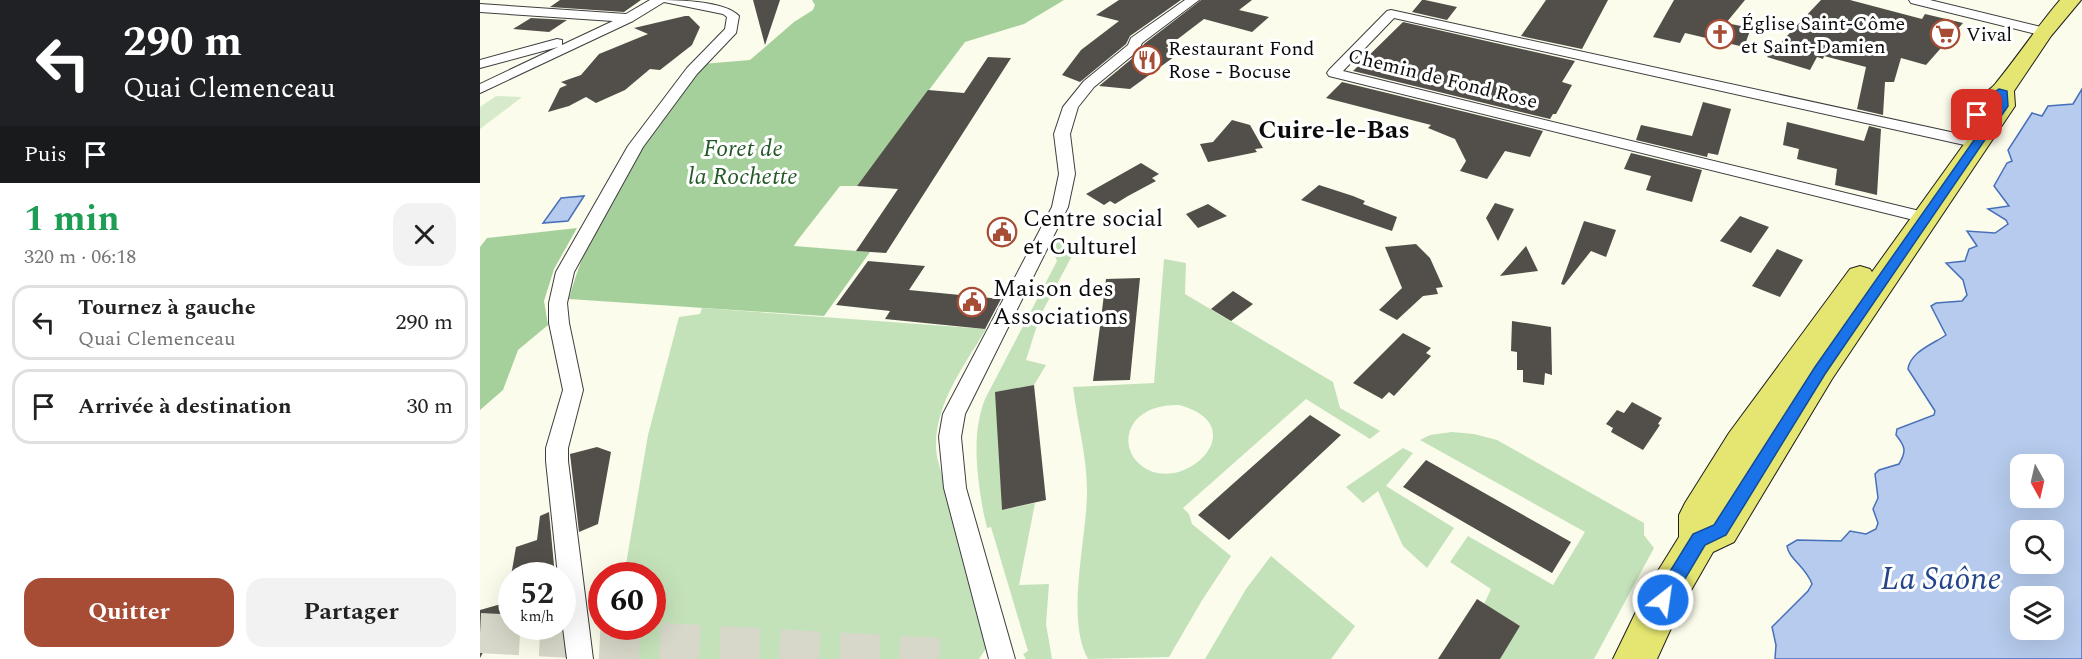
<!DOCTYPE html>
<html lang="fr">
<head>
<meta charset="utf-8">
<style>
  :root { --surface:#fff; --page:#f2f2f2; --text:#222; --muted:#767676; --line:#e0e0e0; --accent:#a74d36 }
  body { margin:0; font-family:Spectral,serif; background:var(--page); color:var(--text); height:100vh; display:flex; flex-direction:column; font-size:22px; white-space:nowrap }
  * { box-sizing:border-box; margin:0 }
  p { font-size:20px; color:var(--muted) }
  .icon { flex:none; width:33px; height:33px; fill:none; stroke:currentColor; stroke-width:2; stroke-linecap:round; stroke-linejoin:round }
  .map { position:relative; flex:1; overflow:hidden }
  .details { display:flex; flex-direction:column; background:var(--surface); width:480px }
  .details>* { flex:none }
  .hud { background:#202124; color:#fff; overflow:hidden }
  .needle { width:39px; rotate:172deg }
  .tools { position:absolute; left:1530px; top:454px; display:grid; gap:12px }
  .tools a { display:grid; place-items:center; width:54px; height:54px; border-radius:12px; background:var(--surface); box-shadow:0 6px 24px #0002; font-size:30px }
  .speed { position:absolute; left:18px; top:562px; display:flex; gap:12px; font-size:30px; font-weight:700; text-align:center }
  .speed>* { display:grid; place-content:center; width:78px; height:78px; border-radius:50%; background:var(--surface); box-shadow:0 6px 24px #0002; line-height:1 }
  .speed small { font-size:15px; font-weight:400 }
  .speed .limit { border:9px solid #d22; background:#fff; color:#111 }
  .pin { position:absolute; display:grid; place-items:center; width:51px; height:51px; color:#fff; margin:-26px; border-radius:12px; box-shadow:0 3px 9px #0006 }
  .me { position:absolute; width:66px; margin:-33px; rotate:30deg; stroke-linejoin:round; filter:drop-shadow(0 0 4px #0008) }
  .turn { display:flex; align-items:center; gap:21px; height:126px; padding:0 24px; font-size:27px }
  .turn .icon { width:78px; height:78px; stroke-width:2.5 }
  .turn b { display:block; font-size:42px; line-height:51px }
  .then { display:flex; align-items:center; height:57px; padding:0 24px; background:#0003; gap:12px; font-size:22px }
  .round { display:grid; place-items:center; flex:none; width:63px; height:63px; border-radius:18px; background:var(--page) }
  .overview { display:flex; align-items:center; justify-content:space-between; height:102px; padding:0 24px }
  h1 { font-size:36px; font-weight:700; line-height:45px; color:#1e9e55 }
  .button { display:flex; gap:12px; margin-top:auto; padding:12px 24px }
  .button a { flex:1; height:69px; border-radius:18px; background:var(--accent); color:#fff; font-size:24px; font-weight:700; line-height:69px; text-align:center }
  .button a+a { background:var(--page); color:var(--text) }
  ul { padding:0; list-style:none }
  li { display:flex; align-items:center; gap:18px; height:75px; margin:0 12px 9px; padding:0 12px; border:3px solid var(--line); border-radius:18px }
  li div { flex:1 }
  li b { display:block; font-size:22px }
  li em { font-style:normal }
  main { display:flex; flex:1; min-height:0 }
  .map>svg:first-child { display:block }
  .green { fill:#c4e2ba; fill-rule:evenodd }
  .forest { fill:#a6d09b }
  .pitch { fill:#d7eaca }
  .water { fill:#b6cbed; stroke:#4770ba; stroke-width:1.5; fill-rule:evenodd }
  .building { fill:#524e49 }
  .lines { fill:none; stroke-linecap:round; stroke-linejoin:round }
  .trunk-tunnel { stroke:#d7d8c9; stroke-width:40; stroke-dasharray:40 20; stroke-linecap:butt }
  .minor-casing { stroke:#3e3e3e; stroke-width:2 }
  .primary-casing { stroke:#1c1c1c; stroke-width:2 }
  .minor { fill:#fff; fill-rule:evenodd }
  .primary { fill:#e5e671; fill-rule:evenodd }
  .route { fill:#1a73e8; stroke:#114b97; stroke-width:1.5 }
  .labels { text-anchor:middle; stroke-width:6; stroke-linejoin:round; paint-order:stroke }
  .far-poi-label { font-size:20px; fill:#0b0b0b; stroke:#fff; text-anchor:start }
  .far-street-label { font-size:20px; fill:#0b0b0b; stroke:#fff }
  .park-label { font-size:24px; font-style:italic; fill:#245927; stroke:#fff }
  .poi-label { font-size:24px; fill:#0b0b0b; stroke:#fff; text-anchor:start }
  .far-district-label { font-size:26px; font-weight:bold; fill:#0b0b0b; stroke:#fff }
  .near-water-label { font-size:32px; font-style:italic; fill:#25458b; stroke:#fff }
</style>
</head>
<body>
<main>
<section class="details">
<div class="hud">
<div class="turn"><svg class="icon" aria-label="left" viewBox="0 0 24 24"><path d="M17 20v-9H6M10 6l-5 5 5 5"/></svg><div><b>290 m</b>Quai Clemenceau</div></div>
<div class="then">Puis<svg class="icon" aria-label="arrive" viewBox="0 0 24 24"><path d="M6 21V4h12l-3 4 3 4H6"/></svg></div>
</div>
<div class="overview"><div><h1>1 min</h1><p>320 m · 06:18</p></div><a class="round"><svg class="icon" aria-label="close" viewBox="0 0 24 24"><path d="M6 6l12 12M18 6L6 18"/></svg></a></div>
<ul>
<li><svg class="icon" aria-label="left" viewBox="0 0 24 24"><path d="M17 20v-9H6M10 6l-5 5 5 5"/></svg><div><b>Tournez à gauche</b><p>Quai Clemenceau</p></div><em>290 m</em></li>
<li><svg class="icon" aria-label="arrive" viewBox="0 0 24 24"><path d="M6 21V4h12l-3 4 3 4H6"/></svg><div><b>Arrivée à destination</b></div><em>30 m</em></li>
</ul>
<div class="button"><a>Quitter</a><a>Partager</a></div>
</section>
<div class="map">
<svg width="1602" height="659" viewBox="0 0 1602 659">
  <rect width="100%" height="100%" fill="#fbfceb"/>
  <path class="green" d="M 574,238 L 593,243 L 593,254 L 560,316 L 546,360 L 566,365 L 554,385 L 516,392 L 522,510 L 555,503 L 539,585 L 569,584 L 566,624 L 572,659 L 546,659 L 543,654 L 548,651 L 511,527 L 507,528 L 504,515 C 497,478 491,434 505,399 L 577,261 L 570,245 Z
    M 684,259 L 706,263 L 705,294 L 853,382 L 860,408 L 900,431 L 890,439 L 826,399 L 703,508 L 709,514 L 712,524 L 751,556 L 721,602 L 689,657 L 608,659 C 585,617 607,539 607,491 C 607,457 597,421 593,387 L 674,383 ZM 699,405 C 777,426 702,497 662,466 C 642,451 644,423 668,411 C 678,406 688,405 699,405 Z
    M 222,308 L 506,329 C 483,368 450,410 457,457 L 507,641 L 507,647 L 499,659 L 139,659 L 140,627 L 172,627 L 172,576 L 144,576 L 168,435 L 199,317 L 220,314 Z
    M 972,432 L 994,434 L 1017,440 L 1164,523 L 1164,535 L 1174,548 L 1114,659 L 1020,659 L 1040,626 L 1004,604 L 1011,589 L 970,562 L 988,536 L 1073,585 L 1105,532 L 940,440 L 950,435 Z
    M 923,448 L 933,453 L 906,486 L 974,528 L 947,568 L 923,546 L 898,491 L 883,503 L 866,487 Z
    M 791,556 L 875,626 L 851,659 L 725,659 L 766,589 Z"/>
  <path class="forest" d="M 332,0 L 584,0 L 544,24 L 485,42 L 377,186 L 360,186 L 317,241 L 314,246 L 390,252 L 344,316 L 89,299 C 112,212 170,135 222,64 L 270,60 L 314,22 L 333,10 L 335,5 Z
    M 97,228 L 74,269 L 64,301 L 68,325 L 38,350 L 23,390 L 0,410 L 0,247 L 7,238 Z"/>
  <path class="pitch" d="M 16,96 L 42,97 L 0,129 L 0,107 Z"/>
  <path class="water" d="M 1602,89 L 1602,659 L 1295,659 L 1296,645 L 1292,627 L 1328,591 L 1332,584 C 1326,567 1308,558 1307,546 L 1317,540 L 1361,541 L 1370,531 L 1386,534 L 1396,529 L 1398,523 L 1393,509 L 1398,498 L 1395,474 L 1399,470 L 1419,464 C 1427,451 1425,446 1416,435 L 1417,429 L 1454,415 L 1455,411 L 1428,369 C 1430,352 1453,344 1466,335 L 1451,306 L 1456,303 L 1482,301 L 1487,295 L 1483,280 L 1466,263 L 1485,261 L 1489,249 L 1497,246 L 1487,231 L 1515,233 L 1528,224 L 1526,220 L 1508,209 L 1529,206 L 1514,186 L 1527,163 L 1532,161 L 1528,150 L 1552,113 L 1562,116 L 1568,106 L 1593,104 ZM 1540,465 L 1574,465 L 1574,498 L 1540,498 ZM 1540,531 L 1574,531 L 1574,564 L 1540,564 ZM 1540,597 L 1574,597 L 1574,630 L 1540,630 Z
    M 104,196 L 88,221 L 63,223 L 81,198 Z"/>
  <path class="building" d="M 80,0 L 161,0 L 144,12 L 70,7 Z
    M 273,0 L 300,0 L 285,45 Z
    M 639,0 L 701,0 L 650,36 L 646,44 L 600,82 L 582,75 L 601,50 L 639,21 L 616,15 Z
    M 721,0 L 772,0 L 759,10 L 789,17 L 772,32 L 724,19 L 686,48 L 696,50 L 694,53 L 698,54 L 650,89 L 619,86 L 660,52 L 664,44 Z
    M 942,0 L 945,0 L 977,7 L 967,20 L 932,12 Z
    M 1066,0 L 1128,0 L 1102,49 L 1041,36 Z
    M 1194,0 L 1265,0 L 1246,23 L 1271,28 L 1264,47 L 1205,33 L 1200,43 L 1173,37 Z
    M 1341,0 L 1370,0 L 1442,19 L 1445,14 L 1483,23 L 1446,65 L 1421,58 L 1414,82 L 1405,82 L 1403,115 L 1377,109 L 1386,67 L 1344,56 L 1343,59 L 1337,57 L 1330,70 L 1287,57 Z
    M 205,16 L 209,16 L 220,27 L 212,45 L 180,70 L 170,69 L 145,90 L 116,103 L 106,97 L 89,106 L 68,112 L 80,88 L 87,85 L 81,82 L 101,75 L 119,54 L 168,34 L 154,28 Z
    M 51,18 L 87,20 L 69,32 L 33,29 Z
    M 923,22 L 1095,61 L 1082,82 L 1092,85 L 1076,114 L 1073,114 L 1070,119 L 873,71 Z
    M 508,57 L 531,58 L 406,253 L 376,251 L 418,189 L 377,186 L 448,90 L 484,93 Z
    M 862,82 L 1063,131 L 1050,157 L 1025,151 L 1007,179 L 980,171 L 986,161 L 975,139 L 948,128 L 951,125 L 846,98 Z
    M 1223,102 L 1251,109 L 1238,155 L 1228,153 L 1227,157 L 1156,140 L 1161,125 L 1212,136 Z
    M 752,120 L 770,125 L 783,148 L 775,149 L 777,152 L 728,162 L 720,144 L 733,142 Z
    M 1307,122 L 1384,141 L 1389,126 L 1401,129 L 1397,195 L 1355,185 L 1357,169 L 1317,159 L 1319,149 L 1303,145 Z
    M 1151,153 L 1222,170 L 1212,202 L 1166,190 L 1171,176 L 1144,169 Z
    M 661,163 L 679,174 L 672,178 L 676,181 L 648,196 L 635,204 L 630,201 L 624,205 L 606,194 Z
    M 839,185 L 873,196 L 885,201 L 883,204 L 917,217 L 912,231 L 821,200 Z
    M 1015,203 L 1034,209 L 1018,241 L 1006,218 Z
    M 728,204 L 747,216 L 718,228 L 706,214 Z
    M 1260,216 L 1289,227 L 1271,253 L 1240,241 Z
    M 1104,221 L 1136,230 L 1126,257 L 1111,251 L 1084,285 L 1081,284 Z
    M 936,244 L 950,258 L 963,287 L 956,288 L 958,294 L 943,296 L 917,320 L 899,310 L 922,288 L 905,247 Z
    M 1046,246 L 1058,271 L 1020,276 Z
    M 1297,249 L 1323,260 L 1300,297 L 1272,286 Z
    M 388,261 L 445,266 L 429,290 L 521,299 L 505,329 L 405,319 L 410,311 L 356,305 Z
    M 660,278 L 650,380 L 613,381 L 626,279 Z
    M 753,291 L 773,304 L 751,321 L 731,309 Z
    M 1032,321 L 1071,327 L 1072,375 L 1065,373 L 1064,385 L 1043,382 L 1043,370 L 1037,370 L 1037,352 L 1031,351 Z
    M 923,333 L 951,348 L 946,353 L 951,356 L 914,396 L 909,392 L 902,399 L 873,383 Z
    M 554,385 L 566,500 L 522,510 L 515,392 Z
    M 1152,402 L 1182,418 L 1178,424 L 1180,425 L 1163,450 L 1131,432 L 1133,428 L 1126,424 L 1137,410 L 1144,413 Z
    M 830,415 L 861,435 L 749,540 L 718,515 Z
    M 117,447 L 131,452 L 118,524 L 99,532 L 90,454 Z
    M 946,460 L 1091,542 L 1072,573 L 923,487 Z
    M 69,512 L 75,576 L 31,576 L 36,547 L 57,540 L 60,516 Z
    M 997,599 L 1040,626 L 1020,659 L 958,659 Z
    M 32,601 L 32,625 L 15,630 L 0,658 L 0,610 Z"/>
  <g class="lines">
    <path class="trunk-tunnel" d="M 0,633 L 479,659"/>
    <g class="minor-casing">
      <path id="minor" d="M 170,0 C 193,0 244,0 259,16 L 256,33 L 217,74 L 163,147 L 94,272 L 87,303 L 89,323 L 103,390 L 88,448 L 88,461 L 113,659 L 87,659 L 82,620 L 82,576 L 78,576 L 66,461 L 66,448 L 83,390 L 69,323 L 69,303 L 76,272 L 148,146 L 207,68 L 245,29 L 247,17 L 243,14 L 184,2 L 153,21 L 0,93 L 0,84 L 78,47 L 0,68 L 0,60 L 77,39 L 82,40 L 82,45 L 133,21 L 0,12 L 0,4 L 146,14 Z
        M 705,0 L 719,0 L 662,43 L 659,50 L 614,87 L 598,107 L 590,134 L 595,174 L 588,207 L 485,414 L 481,437 L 486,488 L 535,659 L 509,659 L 464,488 L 459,437 L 463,414 L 572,207 L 579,174 L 574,134 L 583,107 L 604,81 L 648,45 L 651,38 Z
        M 1429,0 L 1450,0 L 1569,29 L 1570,32 L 1564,36 L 1431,3 Z
        M 911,10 L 1498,138 L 1506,143 L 1498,148 L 914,18 L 863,71 L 1452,214 L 1455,218 L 1452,222 L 1446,223 L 849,76 L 847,73 L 849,70 L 907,11 Z"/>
    </g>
    <g class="primary-casing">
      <path id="primary" d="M 1580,0 L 1601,0 L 1571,36 L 1534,91 L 1535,106 L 1352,379 L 1254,542 L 1233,552 L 1198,613 L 1177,659 L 1133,659 L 1168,587 L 1199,537 L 1199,515 L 1205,503 L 1249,433 L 1370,269 L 1380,266 L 1390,269 L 1392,272 L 1510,108 L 1498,107 L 1494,102 C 1500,94 1510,91 1516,83 C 1538,56 1557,27 1580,0 Z"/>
    </g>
    <use href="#minor" class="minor"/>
    <use href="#primary" class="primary"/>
  </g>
  <path class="route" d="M 1519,89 L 1527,91 L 1528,106 L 1345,374 L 1246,535 L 1225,545 L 1189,606 L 1183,608 L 1176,606 L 1174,600 L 1176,594 L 1213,534 L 1234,525 L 1335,367 L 1518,106 L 1517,98 L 1510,103 L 1500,117 L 1491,115 L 1503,99 Z"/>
  <defs>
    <g id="church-ring" transform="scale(1.5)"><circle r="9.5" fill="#fff" stroke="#a74d36" stroke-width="1.5"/><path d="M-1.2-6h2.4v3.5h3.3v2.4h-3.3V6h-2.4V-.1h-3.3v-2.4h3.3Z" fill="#a74d36"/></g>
    <g id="supermarket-ring" transform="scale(1.5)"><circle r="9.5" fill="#fff" stroke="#a74d36" stroke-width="1.5"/><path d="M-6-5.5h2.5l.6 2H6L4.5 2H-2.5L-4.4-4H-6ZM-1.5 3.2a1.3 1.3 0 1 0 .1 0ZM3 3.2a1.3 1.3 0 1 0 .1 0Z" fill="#a74d36"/></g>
    <g id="restaurant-ring" transform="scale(1.5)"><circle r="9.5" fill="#fff" stroke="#a74d36" stroke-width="1.5"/><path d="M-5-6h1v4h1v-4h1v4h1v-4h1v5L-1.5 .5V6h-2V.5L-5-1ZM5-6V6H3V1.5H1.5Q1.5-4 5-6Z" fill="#a74d36"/></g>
    <g id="civic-ring" transform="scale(1.5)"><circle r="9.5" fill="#fff" stroke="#a74d36" stroke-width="1.5"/><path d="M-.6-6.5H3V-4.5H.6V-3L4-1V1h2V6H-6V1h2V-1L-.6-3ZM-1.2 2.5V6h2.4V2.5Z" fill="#a74d36"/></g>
  </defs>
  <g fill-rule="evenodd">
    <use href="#church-ring" x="1240" y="34"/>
    <use href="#supermarket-ring" x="1465" y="34"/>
    <use href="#restaurant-ring" x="667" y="60"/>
    <use href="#civic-ring" x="522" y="232"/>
    <use href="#civic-ring" x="492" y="302"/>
  </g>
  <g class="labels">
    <g class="far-poi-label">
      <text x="1261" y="30">Église Saint-Côme<tspan x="1261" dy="23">et Saint-Damien</tspan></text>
      <text x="1486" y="41">Vival</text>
      <text x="688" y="55">Restaurant Fond<tspan x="688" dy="23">Rose - Bocuse</tspan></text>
    </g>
    <g class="far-street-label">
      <text transform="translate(963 78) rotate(14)" y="7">Chemin de Fond Rose</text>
    </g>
    <g class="park-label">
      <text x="263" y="156">Foret de<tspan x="263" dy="28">la Rochette</tspan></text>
    </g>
    <g class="poi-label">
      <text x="543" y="226">Centre social<tspan x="543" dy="28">et Culturel</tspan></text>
      <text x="513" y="296">Maison des<tspan x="513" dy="28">Associations</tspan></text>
    </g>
    <g class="far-district-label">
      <text x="854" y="138">Cuire-le-Bas</text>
    </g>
    <g class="near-water-label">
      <text x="1461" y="589">La Saône</text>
    </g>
  </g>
</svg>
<div class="tools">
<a><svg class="needle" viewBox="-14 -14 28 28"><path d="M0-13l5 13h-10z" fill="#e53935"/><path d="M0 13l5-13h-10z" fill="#767676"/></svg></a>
<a><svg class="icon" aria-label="search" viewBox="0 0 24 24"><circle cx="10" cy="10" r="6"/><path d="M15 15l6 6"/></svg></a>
<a><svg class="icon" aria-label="layers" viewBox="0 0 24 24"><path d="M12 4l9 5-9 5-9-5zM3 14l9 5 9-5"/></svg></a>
</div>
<div class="speed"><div>52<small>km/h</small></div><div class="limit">60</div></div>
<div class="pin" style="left:1497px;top:115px;background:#d93025"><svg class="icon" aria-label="arrive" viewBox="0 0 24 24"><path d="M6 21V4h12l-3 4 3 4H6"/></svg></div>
<svg class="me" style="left:1183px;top:600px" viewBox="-20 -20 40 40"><circle r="17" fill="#1a73e8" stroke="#fff" stroke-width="3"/><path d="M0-11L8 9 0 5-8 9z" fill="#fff"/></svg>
</div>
</main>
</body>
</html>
